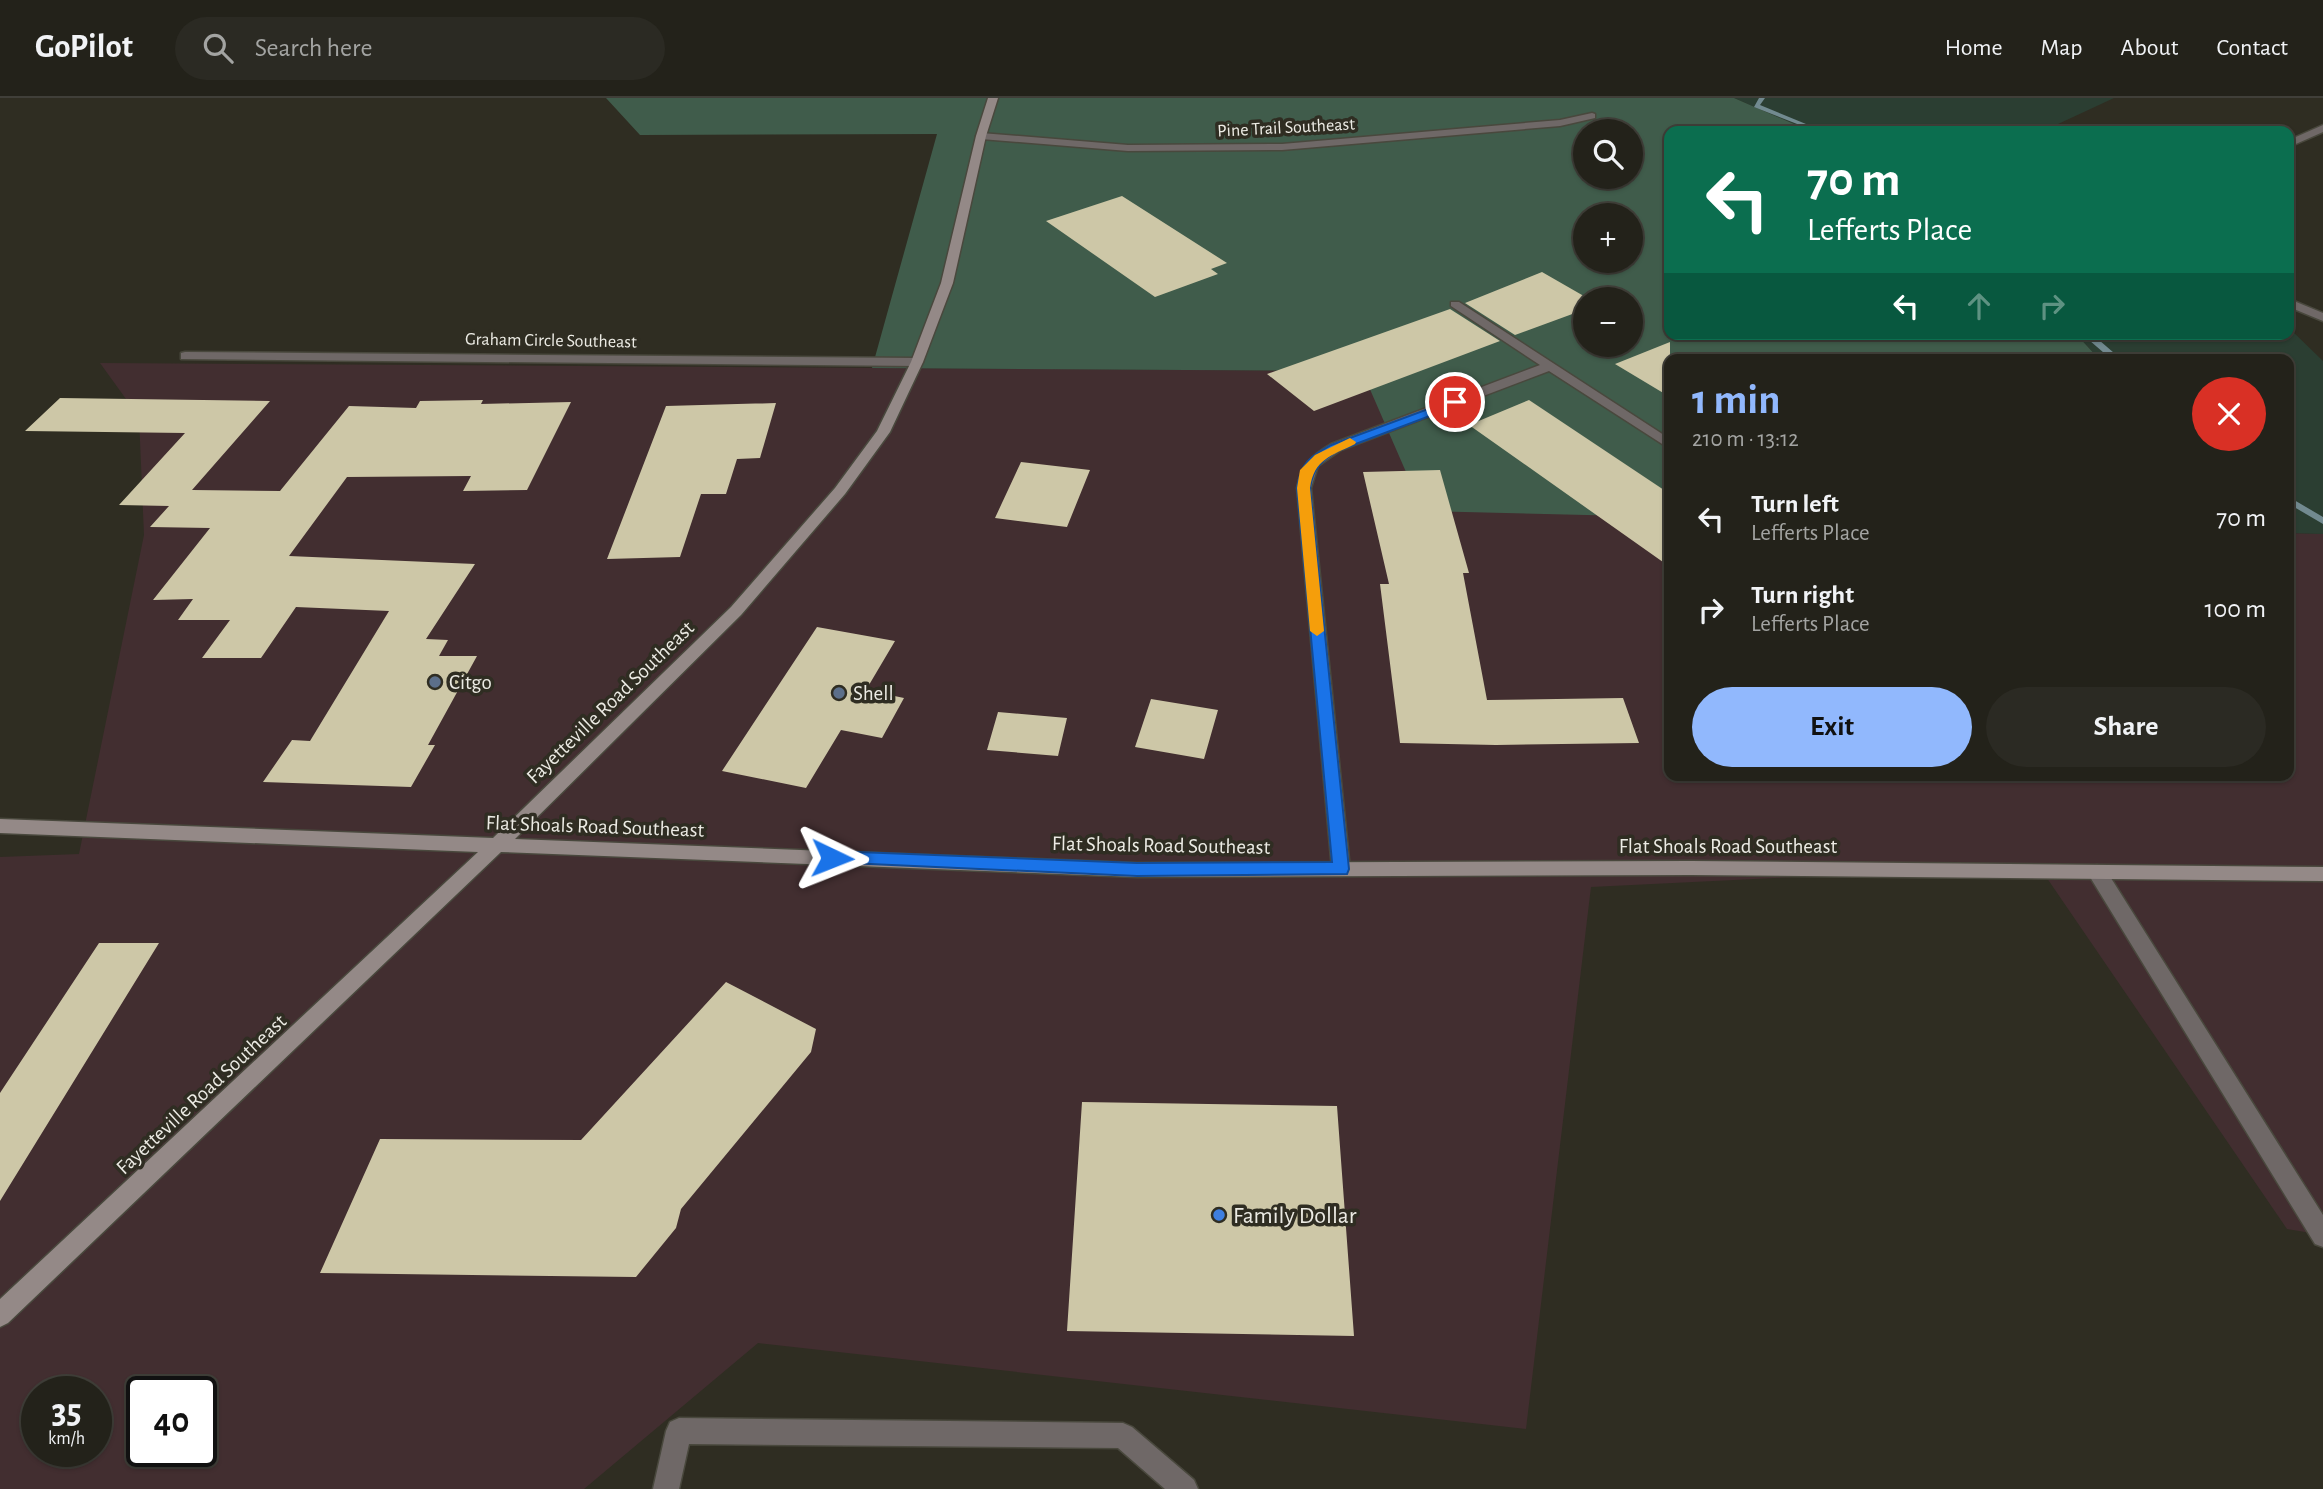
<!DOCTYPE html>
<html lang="en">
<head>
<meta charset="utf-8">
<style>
  :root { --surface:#23221a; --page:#2b2a23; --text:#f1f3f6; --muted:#a3a4a2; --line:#403f39; --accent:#91b8fd }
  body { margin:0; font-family:"Alegreya Sans",sans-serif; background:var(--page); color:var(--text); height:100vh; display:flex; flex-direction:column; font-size:26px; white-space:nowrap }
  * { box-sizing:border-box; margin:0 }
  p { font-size:23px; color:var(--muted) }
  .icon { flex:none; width:38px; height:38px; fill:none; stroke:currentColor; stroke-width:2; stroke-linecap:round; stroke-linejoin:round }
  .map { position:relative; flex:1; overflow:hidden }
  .side { position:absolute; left:1664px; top:256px; width:630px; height:427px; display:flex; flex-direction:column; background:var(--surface); border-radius:14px; box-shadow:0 2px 5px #0004,0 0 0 2px var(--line) }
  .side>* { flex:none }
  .guide { position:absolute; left:1664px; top:28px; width:630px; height:214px; border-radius:14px; box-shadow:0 2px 5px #0004,0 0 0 2px var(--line); background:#0b6e4f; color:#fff; overflow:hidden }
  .fabs { position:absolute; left:1573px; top:21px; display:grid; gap:14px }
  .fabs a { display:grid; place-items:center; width:70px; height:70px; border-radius:50%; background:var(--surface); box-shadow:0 2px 5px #0004,0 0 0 2px var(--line); font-size:35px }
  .speed { position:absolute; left:21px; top:1278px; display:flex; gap:14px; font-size:35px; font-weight:700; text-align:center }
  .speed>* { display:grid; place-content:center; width:91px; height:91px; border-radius:50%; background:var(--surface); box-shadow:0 2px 5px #0004,0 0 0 2px var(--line); line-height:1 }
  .speed small { font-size:18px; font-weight:400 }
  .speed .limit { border:4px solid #111; border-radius:10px; background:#fff; color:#111 }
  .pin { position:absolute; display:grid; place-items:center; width:60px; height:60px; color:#fff; margin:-30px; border:4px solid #fff; border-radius:50%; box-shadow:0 2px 7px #0007 }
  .me { position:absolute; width:77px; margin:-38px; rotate:92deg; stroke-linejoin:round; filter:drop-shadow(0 0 5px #0008) }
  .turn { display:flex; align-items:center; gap:24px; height:147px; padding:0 28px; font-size:32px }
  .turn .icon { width:91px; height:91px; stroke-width:2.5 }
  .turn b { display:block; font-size:49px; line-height:60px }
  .lanes { display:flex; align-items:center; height:66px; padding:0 28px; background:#0003; justify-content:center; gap:35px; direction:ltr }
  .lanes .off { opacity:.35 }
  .round { display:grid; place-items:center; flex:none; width:74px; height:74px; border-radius:37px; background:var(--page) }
  .summary { display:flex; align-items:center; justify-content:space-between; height:119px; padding:0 28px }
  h1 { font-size:42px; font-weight:600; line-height:52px; color:var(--accent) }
  .cta { display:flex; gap:14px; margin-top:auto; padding:14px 28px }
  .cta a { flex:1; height:80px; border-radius:42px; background:var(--accent); color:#111; font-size:28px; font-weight:600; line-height:80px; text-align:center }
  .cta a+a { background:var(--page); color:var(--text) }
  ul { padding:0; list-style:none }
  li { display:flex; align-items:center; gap:21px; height:91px; padding:0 28px }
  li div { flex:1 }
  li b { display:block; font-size:26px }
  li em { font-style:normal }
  header { display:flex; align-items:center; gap:42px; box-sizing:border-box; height:98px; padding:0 35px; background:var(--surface); border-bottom:2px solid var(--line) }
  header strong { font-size:33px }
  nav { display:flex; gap:38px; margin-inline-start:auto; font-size:24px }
  .search { width:490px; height:63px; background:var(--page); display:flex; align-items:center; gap:18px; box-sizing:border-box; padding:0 24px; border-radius:38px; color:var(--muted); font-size:26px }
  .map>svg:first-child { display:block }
  .commercial { fill:#422e30; fill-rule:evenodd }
  .green { fill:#2b3e32 }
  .forest { fill:#405c4b; fill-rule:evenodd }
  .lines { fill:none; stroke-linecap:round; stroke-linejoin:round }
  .stream { fill:#728a90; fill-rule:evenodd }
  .building { fill:#cdc7a7 }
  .street-casing { stroke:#49483d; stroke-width:3 }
  .secondary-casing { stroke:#49483d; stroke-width:3 }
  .street { fill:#6f6867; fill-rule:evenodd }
  .secondary { fill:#948987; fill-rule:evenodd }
  .route { fill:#1a73e8; stroke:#114b97; stroke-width:2 }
  .slow { fill:#f59e0b }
  .service-dot { fill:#5c6f8a; stroke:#2f2d22; stroke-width:2.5 }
  .shop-dot { fill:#3f7fe0; stroke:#2f2d22; stroke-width:2.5 }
  .labels { text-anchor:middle; stroke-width:7; stroke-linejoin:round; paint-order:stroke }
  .far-street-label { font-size:18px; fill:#ecebe4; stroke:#2f2d22 }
  .poi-label { font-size:21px; fill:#ecebe4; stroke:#2f2d22; text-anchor:start }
  .street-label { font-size:21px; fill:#ecebe4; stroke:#2f2d22 }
  .near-poi-label { font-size:24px; fill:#ecebe4; stroke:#2f2d22; text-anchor:start }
</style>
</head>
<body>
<header>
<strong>GoPilot</strong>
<div class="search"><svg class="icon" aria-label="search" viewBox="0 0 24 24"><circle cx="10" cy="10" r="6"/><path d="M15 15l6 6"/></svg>Search here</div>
<nav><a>Home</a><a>Map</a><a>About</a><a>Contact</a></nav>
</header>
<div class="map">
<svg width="2323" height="1391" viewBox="0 0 2323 1391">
  <rect width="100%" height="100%" fill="#2f2d22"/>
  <path class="commercial" d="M 100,265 L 1363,273 L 1669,419 L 1670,677 L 2289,677 L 2289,435 L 2323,436 L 2323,1137 L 2287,1131 L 2038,767 L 1591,789 L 1526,1331 L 758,1245 L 584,1391 L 0,1391 L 0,759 L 79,756 L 144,437 L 139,319 ZM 37,1293 L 96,1293 L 96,1353 L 37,1353 ZM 142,1293 L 201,1293 L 201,1353 L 142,1353 Z"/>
  <path class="green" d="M 1734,0 L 2114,0 L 2043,33 L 1810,33 Z
    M 2289,230 L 2323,263 L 2323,436 L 2289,435 L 2289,261 L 2099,261 L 2076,236 L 2289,236 Z"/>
  <path class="forest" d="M 606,0 L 1734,0 L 1810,33 L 1670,33 L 1670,236 L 2076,236 L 2099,261 L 1670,261 L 1669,419 L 1423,413 L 1362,273 L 872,270 L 937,36 L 640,37 ZM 1586,33 L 1631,33 L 1631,79 L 1586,79 ZM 1586,117 L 1631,117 L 1631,163 L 1586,163 ZM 1586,201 L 1631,201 L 1631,247 L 1586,247 Z"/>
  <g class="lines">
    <path class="stream" d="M 1759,0 L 1765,0 L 1760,7 L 1823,33 L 1815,33 L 1754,9 Z
      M 2082,236 L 2092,236 L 2121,261 L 2111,261 Z
      M 2289,399 L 2323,419 L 2323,426 L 2289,406 Z"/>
  </g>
  <path class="building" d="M 1122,98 L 1227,165 L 1211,171 L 1218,176 L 1155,199 L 1046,123 Z
    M 1542,174 L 1589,201 L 1586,201 L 1586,211 L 1515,237 L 1465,205 Z
    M 1450,211 L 1500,243 L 1314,313 L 1267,276 Z
    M 1670,244 L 1670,299 L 1615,266 Z
    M 60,300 L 270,303 L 192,392 L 280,393 L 349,308 L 416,310 L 420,303 L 483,302 L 481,306 L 571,304 L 527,392 L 463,393 L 471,378 L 347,379 L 289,458 L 475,466 L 426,541 L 448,542 L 439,558 L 477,558 L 428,647 L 435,647 L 411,689 L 263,684 L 292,642 L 310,643 L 389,513 L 296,509 L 261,560 L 202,560 L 230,522 L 178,522 L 193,501 L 153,502 L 210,430 L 150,429 L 169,408 L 119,407 L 185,335 L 25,333 Z
    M 1529,302 L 1670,396 L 1670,469 L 1469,327 Z
    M 776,305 L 760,360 L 737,361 L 726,396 L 701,396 L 680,459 L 607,461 L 666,308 Z
    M 1021,364 L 1090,372 L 1067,429 L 995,420 Z
    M 1440,372 L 1469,475 L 1463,475 L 1487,602 L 1623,600 L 1639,645 L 1496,647 L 1400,645 L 1380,486 L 1389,486 L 1363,374 Z
    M 817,529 L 895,543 L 866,592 L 904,600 L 882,640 L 841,632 L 806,690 L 722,673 Z
    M 1151,601 L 1218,612 L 1204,661 L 1135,649 Z
    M 998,614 L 1067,620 L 1058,658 L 987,652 Z
    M 99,845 L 159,845 L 0,1103 L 0,995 Z
    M 726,884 L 816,931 L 811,954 L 681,1111 L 676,1130 L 636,1179 L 320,1175 L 380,1041 L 581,1042 Z
    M 1082,1004 L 1337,1008 L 1354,1238 L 1067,1233 Z"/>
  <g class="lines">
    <g class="street-casing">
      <path id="street" d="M 1592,15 L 1595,16 L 1595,20 L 1560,28 L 1282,52 L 1128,53 L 981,41 L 976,38 L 981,35 L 1128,47 L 1282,46 L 1560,22 Z
        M 2323,27 L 2323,34 L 2289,49 L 2289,42 Z
        M 2289,201 L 2323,215 L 2323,223 L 2289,209 Z
        M 1451,204 L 1459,204 L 1670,341 L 1670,351 L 1549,273 L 1341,352 L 1318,368 L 1311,390 L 1350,771 L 1348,776 L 1341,778 L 1334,776 L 1332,771 L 1297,390 C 1301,368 1312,357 1331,346 L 1540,267 L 1451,208 Z
        M 185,254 L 917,260 L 923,264 L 917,268 L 181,261 L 181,255 Z
        M 2097,767 L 2104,769 L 2323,1117 L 2323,1149 L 2315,1146 L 2090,779 L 2088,774 L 2090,769 Z
        M 679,1320 L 1123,1325 L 1132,1329 L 1194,1382 L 1198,1391 L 1165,1391 L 1118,1350 L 689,1346 L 679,1391 L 653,1391 L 666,1333 L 670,1324 Z"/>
    </g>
    <g class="secondary-casing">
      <path id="secondary" d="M 988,0 L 998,0 L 986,38 L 953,185 L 923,264 L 890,334 L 845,396 L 741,517 L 515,741 L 1137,765 L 1691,763 L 2323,769 L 2323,783 L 1691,777 L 1137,779 L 501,754 L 8,1225 L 0,1229 L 0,1201 L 478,754 L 0,735 L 0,721 L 493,740 L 731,509 L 835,390 L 877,333 L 911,264 L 941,185 L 976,38 Z"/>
    </g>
    <use href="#street" class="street"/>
    <use href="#secondary" class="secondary"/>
  </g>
  <path class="route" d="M 1455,301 L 1461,304 L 1459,307 L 1340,352 C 1322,362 1313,369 1310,390 L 1349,771 L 1347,776 L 1137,778 L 826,764 L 824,760 L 826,755 L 832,753 L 1137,765 L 1332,764 L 1297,390 C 1301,364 1310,359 1331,347 Z"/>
  <path class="slow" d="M 1350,340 L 1356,344 L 1355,346 C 1331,358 1314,361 1310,390 L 1324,533 L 1317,538 L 1310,533 L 1297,390 L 1300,372 L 1315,357 Z"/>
  <g class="service-dot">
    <circle cx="435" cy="584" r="7"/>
    <circle cx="839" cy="595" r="7"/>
  </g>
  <circle class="shop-dot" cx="1219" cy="1117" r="7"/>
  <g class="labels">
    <g class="far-street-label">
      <text transform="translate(1286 29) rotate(-3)" y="6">Pine Trail Southeast</text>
      <text transform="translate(551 242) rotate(1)" y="6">Graham Circle Southeast</text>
    </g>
    <g class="poi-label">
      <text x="449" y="591">Citgo</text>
      <text x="853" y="602">Shell</text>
    </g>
    <g class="street-label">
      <text transform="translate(610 604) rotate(-44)" y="7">Fayetteville Road Southeast</text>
      <text transform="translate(595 728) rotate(2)" y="7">Flat Shoals Road Southeast</text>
      <text transform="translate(1161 747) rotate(1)" y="7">Flat Shoals Road Southeast</text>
      <text x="1728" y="755">Flat Shoals Road Southeast</text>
      <text transform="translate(201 996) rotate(-43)" y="7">Fayetteville Road Southeast</text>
    </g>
    <g class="near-poi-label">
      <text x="1233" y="1125">Family Dollar</text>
    </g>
  </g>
</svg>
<div class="fabs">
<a><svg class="icon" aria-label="search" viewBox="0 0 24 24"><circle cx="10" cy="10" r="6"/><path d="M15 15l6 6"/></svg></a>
<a>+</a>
<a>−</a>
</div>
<div class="speed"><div>35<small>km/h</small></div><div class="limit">40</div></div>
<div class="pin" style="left:1455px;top:304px;background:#d93025"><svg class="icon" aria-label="arrive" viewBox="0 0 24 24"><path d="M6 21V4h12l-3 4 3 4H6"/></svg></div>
<svg class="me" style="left:832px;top:760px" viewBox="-20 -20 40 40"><path d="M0-17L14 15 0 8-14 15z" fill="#1a73e8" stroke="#fff" stroke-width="4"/></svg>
<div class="guide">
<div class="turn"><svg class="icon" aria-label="left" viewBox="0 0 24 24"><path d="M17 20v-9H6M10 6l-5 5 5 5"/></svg><div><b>70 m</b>Lefferts Place</div></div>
<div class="lanes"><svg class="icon" aria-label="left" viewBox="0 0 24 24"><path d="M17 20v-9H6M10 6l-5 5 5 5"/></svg><svg class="icon off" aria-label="ahead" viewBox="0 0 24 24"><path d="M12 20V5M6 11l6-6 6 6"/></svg><svg class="icon off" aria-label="right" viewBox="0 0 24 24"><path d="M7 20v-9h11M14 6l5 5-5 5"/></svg></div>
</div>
<section class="side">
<div class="summary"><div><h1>1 min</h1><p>210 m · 13:12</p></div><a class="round" style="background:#d93025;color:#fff"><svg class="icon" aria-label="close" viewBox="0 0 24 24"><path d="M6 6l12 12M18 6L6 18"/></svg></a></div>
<ul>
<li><svg class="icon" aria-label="left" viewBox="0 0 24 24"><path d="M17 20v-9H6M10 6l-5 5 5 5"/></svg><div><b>Turn left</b><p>Lefferts Place</p></div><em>70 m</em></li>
<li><svg class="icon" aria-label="right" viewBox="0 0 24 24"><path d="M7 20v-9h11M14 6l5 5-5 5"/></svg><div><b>Turn right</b><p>Lefferts Place</p></div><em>100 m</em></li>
</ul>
<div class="cta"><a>Exit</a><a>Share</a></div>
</section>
</div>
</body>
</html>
